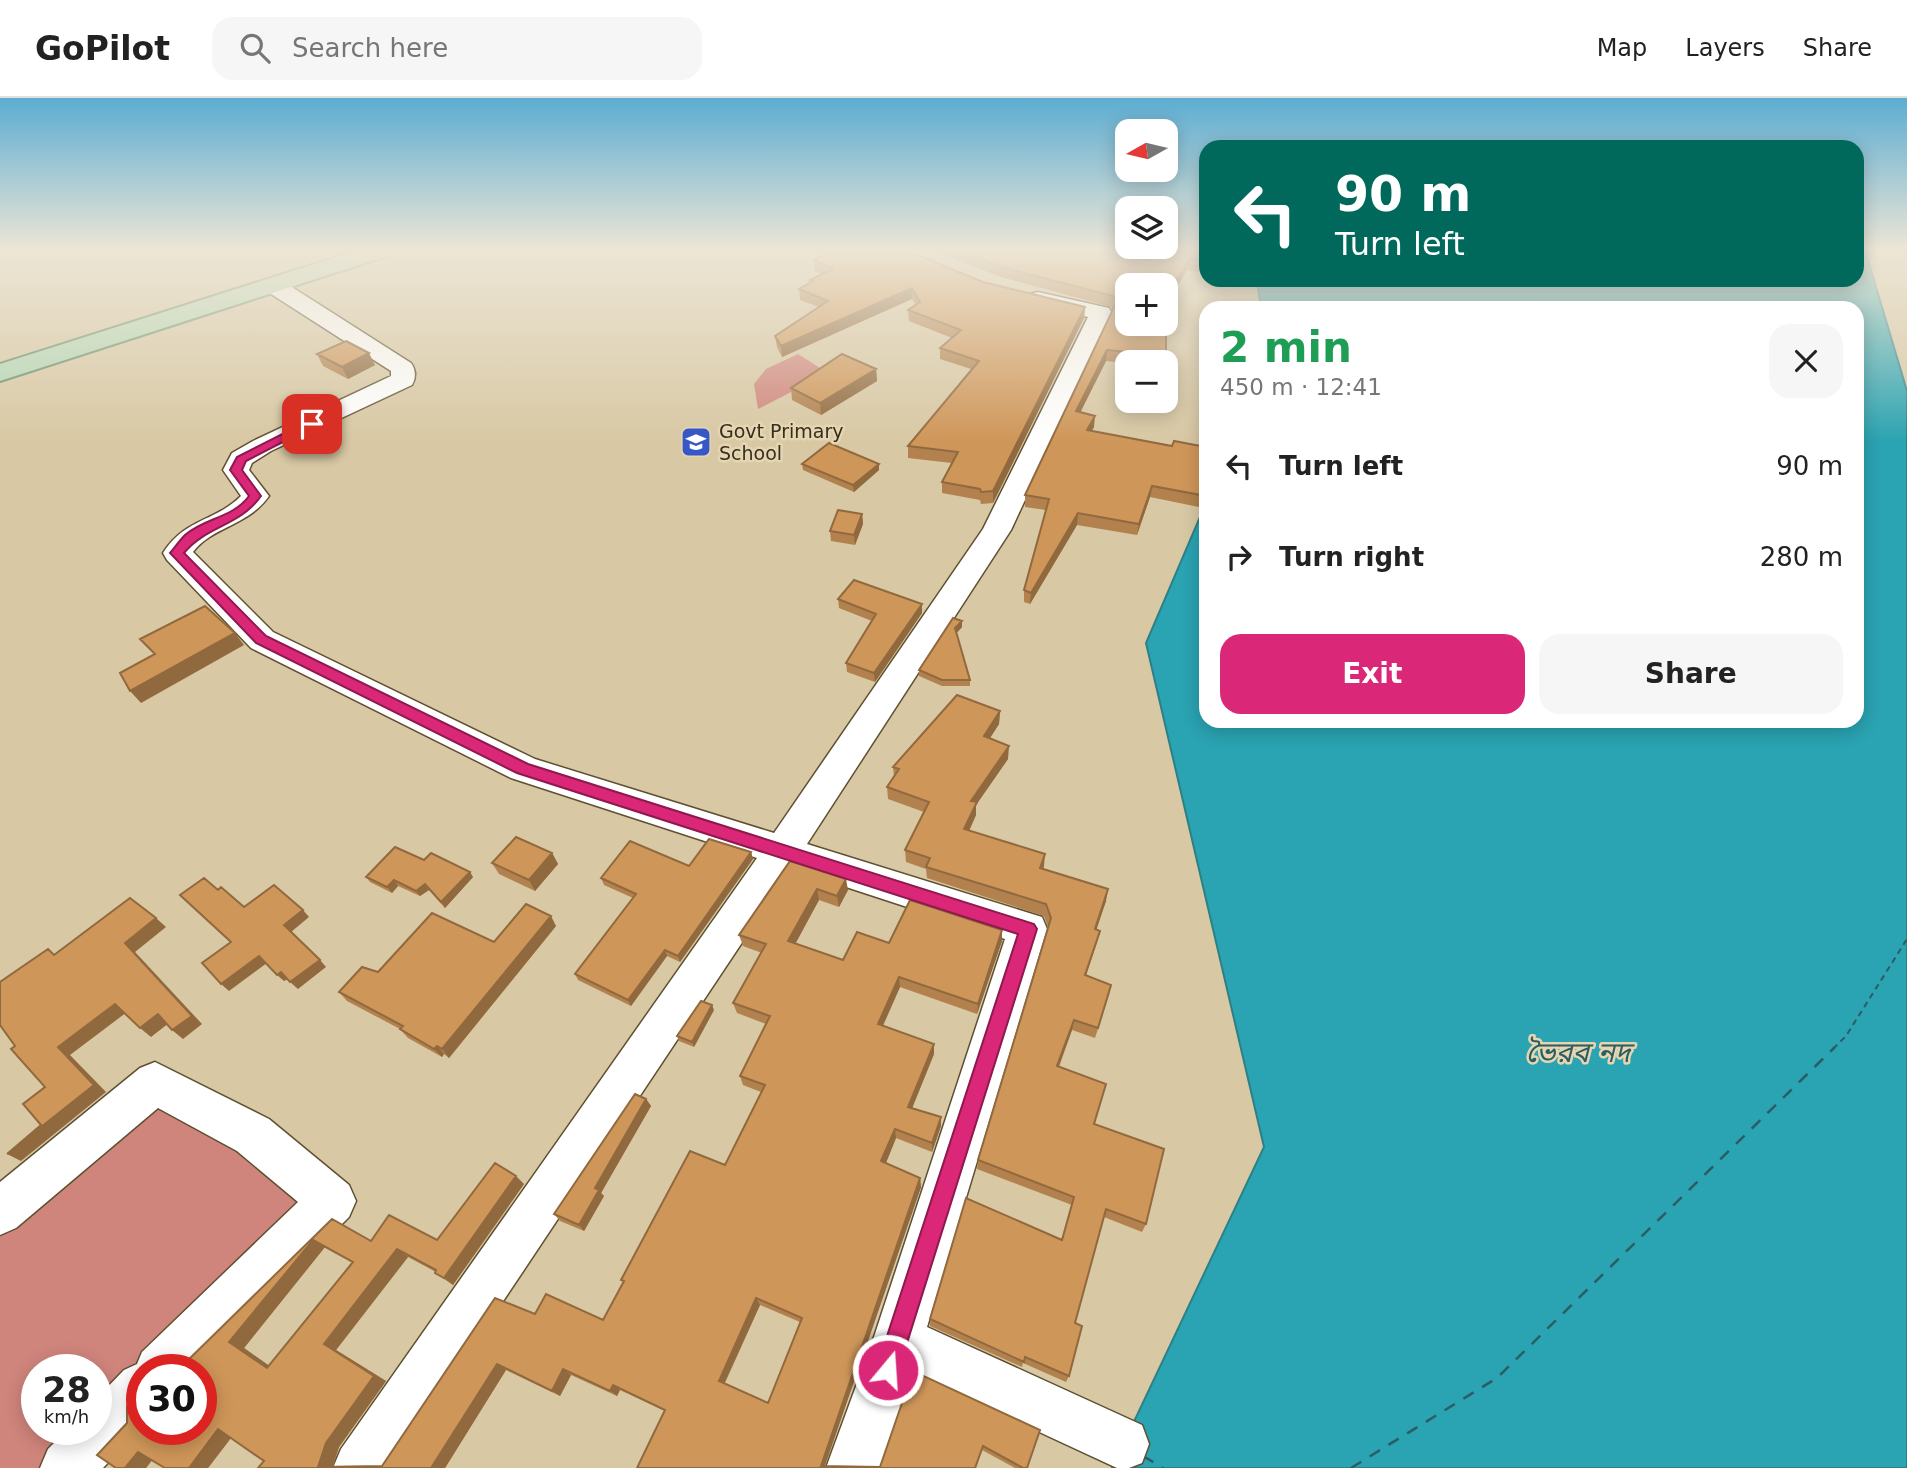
<!DOCTYPE html>
<html lang="en">
<head>
<meta charset="utf-8">
<style>
  :root { --surface:#fff; --page:#f6f6f6; --text:#222; --muted:#767676; --line:#e0e0e0; --accent:#db2777 }
  body { margin:0; font-family:"DejaVu Sans","Noto Sans Bengali",sans-serif; background:var(--page); color:var(--text); height:100vh; display:flex; flex-direction:column; font-size:26px; white-space:nowrap }
  * { box-sizing:border-box; margin:0 }
  p { font-size:23px; color:var(--muted) }
  .icon { flex:none; width:38px; height:38px; fill:none; stroke:currentColor; stroke-width:2; stroke-linecap:round; stroke-linejoin:round }
  .map { position:relative; flex:1; overflow:hidden }
  .details { position:absolute; left:1199px; top:203px; width:665px; height:427px; display:flex; flex-direction:column; background:var(--surface); border-radius:21px; box-shadow:0 4px 18px #0003 }
  .details>* { flex:none }
  .banner { position:absolute; left:1199px; top:42px; width:665px; height:147px; border-radius:21px; box-shadow:0 4px 18px #0003; background:#00695c; color:#fff; overflow:hidden }
  .needle { width:46px; rotate:262deg }
  .controls { position:absolute; left:1115px; top:21px; display:grid; gap:14px }
  .controls a { display:grid; place-items:center; width:63px; height:63px; border-radius:14px; background:var(--surface); box-shadow:0 4px 18px #0003; font-size:35px }
  .speed { position:absolute; left:21px; top:1256px; display:flex; gap:14px; font-size:35px; font-weight:700; text-align:center }
  .speed>* { display:grid; place-content:center; width:91px; height:91px; border-radius:50%; background:var(--surface); box-shadow:0 4px 18px #0003; line-height:1 }
  .speed small { font-size:18px; font-weight:400 }
  .speed .limit { border:10px solid #d22; background:#fff; color:#111 }
  .pin { position:absolute; display:grid; place-items:center; width:60px; height:60px; color:#fff; margin:-30px; border-radius:14px; box-shadow:0 4px 10px #0006 }
  .me { position:absolute; width:77px; margin:-38px; rotate:18deg; stroke-linejoin:round; filter:drop-shadow(0 0 5px #0008) }
  .turn { display:flex; align-items:center; gap:24px; height:147px; padding:0 21px; font-size:32px }
  .turn .icon { width:91px; height:91px; stroke-width:2.5 }
  .turn b { display:block; font-size:49px; line-height:60px }
  .round { display:grid; place-items:center; flex:none; width:74px; height:74px; border-radius:21px; background:var(--page) }
  .headline { display:flex; align-items:center; justify-content:space-between; height:119px; padding:0 21px }
  h1 { font-size:42px; font-weight:700; line-height:52px; color:#1e9e55 }
  .button { display:flex; gap:14px; margin-top:auto; padding:14px 21px }
  .button a { flex:1; height:80px; border-radius:21px; background:var(--accent); color:#fff; font-size:28px; font-weight:700; line-height:80px; text-align:center }
  .button a+a { background:var(--page); color:var(--text) }
  ul { padding:0; list-style:none }
  li { display:flex; align-items:center; gap:21px; height:91px; padding:0 21px }
  li div { flex:1 }
  li b { display:block; font-size:26px }
  li em { font-style:normal }
  header { display:flex; align-items:center; gap:42px; box-sizing:border-box; height:98px; padding:0 35px; background:var(--surface); border-bottom:2px solid var(--line) }
  header strong { font-size:33px }
  nav { display:flex; gap:38px; margin-inline-start:auto; font-size:24px }
  .search { width:490px; height:63px; background:var(--page); display:flex; align-items:center; gap:18px; box-sizing:border-box; padding:0 24px; border-radius:21px; color:var(--muted); font-size:26px }
  .map>svg:first-child { display:block }
  .green { fill:#d0857c }
  .water { fill:#2aa3b2; stroke:#2d8086; stroke-width:2 }
  .lines { fill:none; stroke-linecap:round; stroke-linejoin:round }
  .ferry-far1 { stroke:#2c5d63; stroke-width:2; stroke-dasharray:6 4.5; stroke-linecap:butt }
  .ferry { stroke:#2c5d63; stroke-width:2.5; stroke-dasharray:12 10; stroke-linecap:butt }
  .minor-casing { stroke:#5e5030; stroke-width:3 }
  .major-casing { stroke:#648b61; stroke-width:4 }
  .minor { fill:#fff; fill-rule:evenodd }
  .major { fill:#b1d7b5; fill-rule:evenodd }
  .wall { fill:#b2814d; fill-rule:evenodd }
  .shaded-wall { fill:#91693e }
  .building { fill:#cf9659; stroke:#91693e; stroke-width:2; fill-rule:evenodd }
  .route { fill:#db2777; stroke:#8e194d; stroke-width:2 }
  .labels { text-anchor:middle; stroke-width:5; stroke-linejoin:round; paint-order:stroke }
  .far-poi-label { font-size:19px; fill:#352f21; stroke:#e5d5b0; text-anchor:start }
  .near-water-label { font-size:28px; font-style:italic; fill:#2c5d63; stroke:#e5d5b0 }
</style>
</head>
<body>
<header>
<strong>GoPilot</strong>
<div class="search"><svg class="icon" aria-label="search" viewBox="0 0 24 24"><circle cx="10" cy="10" r="6"/><path d="M15 15l6 6"/></svg>Search here</div>
<nav><a>Map</a><a>Layers</a><a>Share</a></nav>
</header>
<div class="map">
<svg width="1907" height="1370" viewBox="0 0 1907 1370">
  <rect width="100%" height="100%" fill="#d8c8a4"/>
  <path class="green" d="M 798,256 L 828,275 L 758,311 L 754,286 L 766,271 Z
    M 154,988 L 328,1106 L 151,1272 L 142,1272 L 96,1312 L 96,1272 L 37,1272 L 37,1332 L 88,1332 L 83,1343 L 56,1370 L 0,1370 L 0,1117 Z"/>
  <path class="water" d="M 1857,152 L 1865,152 L 1907,293 L 1907,1370 L 1112,1370 L 1264,1049 L 1146,545 L 1206,405 L 1206,623 L 1857,623 L 1857,210 L 1261,210 L 1257,182 L 1857,182 Z"/>
  <g class="lines">
    <path class="ferry-far1" d="M 1833,951 L 1846,938 L 1907,841"/>
    <path class="ferry" d="M 1143,1358 L 1163,1370
      M 1351,1370 L 1497,1280 L 1835,949"/>
    <g class="minor-casing">
      <path id="minor" d="M 276,183 L 284,184 L 411,265 C 416,272 416,280 412,287 L 271,353 L 252,365 L 249,372 L 269,398 C 248,428 213,428 193,454 L 273,534 L 535,661 L 774,735 L 983,431 L 1088,219 L 1030,206 L 1027,201 L 1030,196 L 1038,194 L 1109,210 L 1112,215 L 1011,432 L 807,746 L 1042,819 L 1047,831 L 927,1229 L 1142,1327 L 1149,1346 L 1142,1365 L 1129,1370 L 1117,1370 L 912,1275 L 880,1370 L 826,1370 L 873,1242 L 1005,841 L 791,771 L 392,1370 L 333,1370 L 341,1351 L 757,760 L 511,680 L 251,550 L 167,462 L 163,455 C 185,420 215,424 241,398 L 223,372 L 232,355 L 253,343 L 391,278 L 391,273 L 268,194 L 265,189 L 268,184 Z
        M 155,964 L 269,1021 L 349,1087 L 356,1103 L 349,1119 L 196,1272 L 142,1272 L 142,1328 L 103,1370 L 40,1370 L 48,1351 L 67,1332 L 96,1332 L 96,1301 L 124,1272 L 137,1266 L 142,1254 L 298,1104 L 237,1053 L 158,1010 L 16,1130 L 0,1137 L 0,1084 L 140,970 Z"/>
    </g>
    <g class="major-casing">
      <path id="major" d="M 359,152 L 393,152 L 390,157 L 0,283 L 0,266 Z"/>
    </g>
    <use href="#minor" class="minor"/>
    <use href="#major" class="major"/>
  </g>
  <path class="wall" d="M 930,152 L 1206,152 L 1206,175 L 1187,172 L 1166,208 L 1166,258 L 1164,264 L 1127,264 L 1127,265 L 1106,263 L 1080,314 L 1094,329 L 1091,333 L 1172,348 L 1206,349 L 1206,383 L 1199,409 L 1150,399 L 1137,437 L 1077,427 L 1030,506 L 1024,504 L 1024,492 L 1046,412 L 1025,409 L 1025,397 L 1113,212 L 1111,209 L 1001,179 Z
    M 814,162 L 983,184 L 1085,209 L 1084,220 L 993,405 L 981,406 L 980,402 L 942,395 L 942,384 L 952,365 L 908,360 L 908,348 L 971,271 L 940,261 L 940,250 L 952,240 L 909,223 L 908,212 L 916,207 L 912,201 L 782,259 L 777,249 L 775,238 L 819,209 L 800,202 L 799,191 L 810,185 L 810,182 L 822,176 L 815,173 Z
    M 317,256 L 375,267 L 348,281 L 323,268 Z
    M 876,271 L 877,283 L 821,317 L 792,302 L 791,290 Z
    M 802,366 L 879,366 L 879,372 L 854,394 L 803,372 Z
    M 862,416 L 863,426 L 855,447 L 831,443 L 830,433 Z
    M 838,501 L 922,506 L 922,515 L 875,584 L 847,574 L 846,565 L 872,523 L 839,510 Z
    M 962,523 L 962,529 L 956,535 L 970,582 L 970,588 L 942,588 L 919,578 L 919,572 Z
    M 1000,613 L 999,626 L 990,640 L 1008,661 L 976,707 L 976,717 L 969,733 L 1044,768 L 1043,771 L 1106,803 L 1096,831 L 1097,844 L 1086,878 L 1111,887 L 1109,897 L 1095,940 L 1072,932 L 1059,969 L 1094,1026 L 1146,1126 L 1142,1134 L 1104,1119 L 1075,1225 L 1069,1278 L 1066,1284 L 1023,1265 L 1022,1269 L 930,1228 L 930,1221 L 1062,1142 L 1072,1107 L 977,1071 L 978,1062 L 1048,829 L 1044,818 L 927,780 L 926,771 L 906,764 L 905,752 L 924,714 L 888,701 L 887,689 L 894,679 L 893,669 Z
    M 751,754 L 753,761 L 680,864 L 667,858 L 631,908 L 578,882 L 575,876 L 633,800 L 604,787 L 601,780 L 689,768 Z
    M 552,755 L 558,766 L 535,793 L 499,776 L 492,765 Z
    M 424,762 L 473,779 L 445,810 L 429,792 L 420,798 L 398,788 L 392,795 L 370,784 L 366,779 Z
    M 790,763 L 848,792 L 839,809 L 819,802 L 795,845 L 843,862 L 889,845 L 1002,843 L 977,916 L 900,889 L 883,928 L 934,956 L 912,1010 L 941,1019 L 941,1028 L 932,1054 L 896,1040 L 886,1065 L 920,1080 L 921,1089 L 825,1368 L 880,1369 L 913,1273 L 1027,1370 L 1015,1370 L 982,1352 L 976,1370 L 637,1370 L 665,1313 L 620,1292 L 617,1298 L 571,1277 L 560,1298 L 506,1272 L 445,1370 L 258,1370 L 264,1363 L 231,1340 L 208,1370 L 165,1370 L 152,1362 L 146,1370 L 116,1370 L 127,1325 L 141,1304 L 182,1268 L 332,1121 L 371,1143 L 437,1142 L 524,1086 L 453,1187 L 435,1175 L 436,1174 L 408,1159 L 336,1252 L 386,1283 L 339,1349 L 333,1368 L 382,1368 L 535,1216 L 603,1222 L 623,1184 L 621,1182 L 725,1067 L 761,994 L 743,987 L 740,978 L 766,926 L 737,915 L 733,905 L 762,855 L 743,848 L 739,837 ZM 325,1149 L 352,1164 L 269,1268 L 244,1250 ZM 760,1207 L 800,1224 L 768,1305 L 725,1285 Z
    M 556,828 L 449,960 L 444,956 L 442,959 L 408,940 L 400,931 L 347,903 L 339,894 L 378,874 Z
    M 714,912 L 694,949 L 679,943 L 677,938 Z
    M 646,1001 L 651,1008 L 601,1095 L 604,1098 L 584,1133 L 560,1123 L 554,1116 Z"/>
  <path class="shaded-wall" d="M 1189,161 L 1187,172 L 1166,209 L 1166,200 Z
    M 912,190 L 912,201 L 782,259 L 781,248 Z
    M 1085,209 L 1084,220 L 993,405 L 993,393 Z
    M 1107,252 L 1106,263 L 1075,325 L 1076,313 Z
    M 369,255 L 375,267 L 348,281 L 342,269 Z
    M 876,271 L 877,283 L 821,317 L 820,305 Z
    M 1095,318 L 1094,329 L 1086,344 L 1087,332 Z
    M 879,366 L 879,372 L 854,394 L 853,387 Z
    M 1152,388 L 1150,399 L 1137,437 L 1139,426 Z
    M 1078,415 L 1077,427 L 1030,506 L 1031,495 Z
    M 862,416 L 863,426 L 855,447 L 854,437 Z
    M 922,506 L 922,515 L 875,584 L 874,575 Z
    M 962,523 L 962,529 L 955,537 L 955,530 Z
    M 235,535 L 244,547 L 141,605 L 130,593 Z
    M 1000,613 L 999,626 L 983,651 L 984,638 Z
    M 1009,648 L 1008,661 L 976,707 L 976,717 L 964,744 L 964,731 L 971,703 Z
    M 751,754 L 753,761 L 680,864 L 678,858 Z
    M 552,755 L 558,766 L 535,793 L 529,782 Z
    M 1045,756 L 1044,768 L 1038,782 L 1040,770 Z
    M 470,774 L 473,779 L 445,810 L 441,804 Z
    M 846,781 L 848,792 L 839,809 L 837,798 Z
    M 394,782 L 398,788 L 392,795 L 387,789 Z
    M 425,786 L 429,792 L 420,798 L 416,793 Z
    M 817,791 L 819,802 L 791,854 L 788,843 Z
    M 1108,791 L 1106,803 L 1093,842 L 1095,831 Z
    M 303,812 L 309,819 L 291,834 L 284,827 Z
    M 551,818 L 556,828 L 449,960 L 442,951 Z
    M 156,820 L 166,829 L 135,854 L 202,926 L 183,941 L 172,932 L 125,845 Z
    M 1002,832 L 1002,843 L 977,916 L 978,906 Z
    M 1100,833 L 1097,844 L 1082,888 L 1085,877 Z
    M 665,852 L 667,858 L 631,908 L 628,902 Z
    M 259,858 L 267,865 L 229,893 L 221,886 Z
    M 320,862 L 326,869 L 298,891 L 290,884 Z
    M 281,874 L 288,881 L 284,883 L 277,877 Z
    M 899,879 L 900,889 L 879,936 L 878,926 Z
    M 115,906 L 127,914 L 70,957 L 106,994 L 21,1063 L 7,1056 L 94,987 L 58,949 Z
    M 712,907 L 714,912 L 694,949 L 692,944 Z
    M 158,916 L 169,925 L 151,939 L 140,930 Z
    M 1074,922 L 1072,932 L 1055,978 L 1057,968 Z
    M 934,946 L 934,956 L 909,1018 L 908,1009 Z
    M 437,948 L 444,956 L 442,959 L 434,951 Z
    M 646,1001 L 651,1008 L 601,1095 L 604,1098 L 584,1133 L 579,1127 L 595,1090 Z
    M 941,1019 L 941,1028 L 932,1054 L 932,1045 Z
    M 895,1031 L 896,1040 L 883,1072 L 881,1063 Z
    M 516,1078 L 524,1086 L 453,1187 L 444,1180 Z
    M 920,1080 L 921,1089 L 824,1370 L 821,1368 Z
    M 313,1142 L 325,1149 L 244,1250 L 281,1276 L 267,1270 L 229,1244 Z
    M 397,1151 L 408,1159 L 336,1252 L 386,1283 L 339,1349 L 332,1370 L 318,1369 L 324,1246 Z
    M 756,1200 L 760,1207 L 723,1288 L 719,1283 Z
    M 497,1266 L 506,1272 L 445,1370 L 431,1370 Z
    M 563,1271 L 571,1277 L 560,1298 L 552,1293 Z
    M 613,1287 L 620,1292 L 617,1298 L 610,1293 Z
    M 218,1331 L 234,1336 L 208,1370 L 189,1370 Z
    M 138,1354 L 156,1357 L 146,1370 L 125,1370 Z"/>
  <path class="building" d="M 835,152 L 906,152 L 983,184 L 1085,209 L 993,393 L 981,394 L 980,391 L 942,384 L 958,354 L 908,348 L 979,263 L 940,250 L 961,232 L 908,212 L 920,204 L 912,190 L 781,248 L 775,238 L 828,203 L 799,191 L 813,183 L 810,182 L 833,171 L 814,162 Z
    M 958,152 L 1206,152 L 1206,164 L 1189,161 L 1166,200 L 1166,258 L 1107,252 L 1076,313 L 1095,318 L 1087,332 L 1172,348 L 1174,343 L 1206,349 L 1206,381 L 1201,397 L 1152,388 L 1139,426 L 1078,415 L 1031,495 L 1024,492 L 1049,401 L 1025,397 L 1116,205 L 1113,198 L 1001,169 ZM 1127,187 L 1166,187 L 1166,226 L 1127,226 Z
    M 346,243 L 369,255 L 342,269 L 317,256 Z
    M 842,256 L 876,271 L 820,305 L 791,290 Z
    M 829,345 L 879,366 L 853,387 L 802,366 Z
    M 838,412 L 862,416 L 854,437 L 830,433 Z
    M 854,482 L 922,506 L 874,575 L 846,565 L 876,516 L 838,501 Z
    M 205,508 L 235,535 L 130,593 L 120,575 L 155,556 L 140,541 Z
    M 953,520 L 962,523 L 955,530 L 970,582 L 942,582 L 919,572 Z
    M 957,597 L 1000,613 L 984,638 L 1009,648 L 971,703 L 977,704 L 964,731 L 1045,756 L 1040,770 L 1108,791 L 1095,831 L 1100,833 L 1085,877 L 1111,887 L 1098,930 L 1074,922 L 1057,968 L 1106,986 L 1094,1026 L 1164,1051 L 1146,1126 L 1106,1111 L 1075,1225 L 1082,1228 L 1069,1278 L 1025,1259 L 1024,1264 L 930,1221 L 966,1100 L 1062,1142 L 1074,1099 L 978,1062 L 1051,820 L 1046,806 L 926,769 L 930,760 L 905,752 L 929,704 L 887,689 L 899,671 L 893,669 Z
    M 516,739 L 552,755 L 529,782 L 492,765 Z
    M 709,741 L 751,754 L 678,858 L 665,852 L 628,902 L 575,876 L 636,796 L 601,780 L 630,743 L 689,768 Z
    M 395,749 L 424,762 L 431,755 L 470,774 L 441,804 L 425,786 L 416,793 L 394,782 L 387,789 L 366,779 Z
    M 790,763 L 846,781 L 837,798 L 817,791 L 788,843 L 843,862 L 857,834 L 889,845 L 910,802 L 1002,832 L 978,906 L 899,879 L 878,926 L 934,946 L 908,1009 L 941,1019 L 932,1045 L 895,1031 L 881,1063 L 920,1080 L 821,1368 L 880,1369 L 913,1273 L 1040,1332 L 1027,1370 L 1023,1370 L 983,1348 L 975,1370 L 637,1370 L 665,1312 L 613,1287 L 610,1293 L 563,1271 L 552,1293 L 497,1266 L 431,1370 L 258,1370 L 264,1363 L 218,1331 L 189,1370 L 165,1370 L 138,1354 L 125,1370 L 116,1370 L 97,1357 L 127,1325 L 127,1308 L 133,1301 L 139,1305 L 142,1302 L 142,1332 L 201,1332 L 201,1272 L 165,1272 L 168,1269 L 182,1268 L 332,1121 L 371,1143 L 389,1117 L 437,1142 L 495,1065 L 516,1078 L 444,1180 L 435,1175 L 436,1172 L 397,1151 L 324,1246 L 374,1278 L 326,1345 L 318,1369 L 382,1368 L 495,1200 L 535,1216 L 546,1196 L 603,1222 L 624,1183 L 621,1182 L 690,1053 L 725,1067 L 765,987 L 740,978 L 770,918 L 733,905 L 766,846 L 739,837 ZM 313,1142 L 353,1164 L 267,1270 L 229,1244 ZM 756,1200 L 802,1220 L 768,1305 L 719,1283 Z
    M 204,780 L 218,792 L 221,789 L 244,809 L 274,787 L 303,812 L 284,827 L 320,862 L 290,884 L 281,874 L 277,877 L 259,858 L 221,886 L 202,865 L 231,844 L 180,797 Z
    M 130,800 L 156,820 L 125,845 L 192,918 L 172,932 L 158,916 L 140,930 L 115,906 L 58,949 L 94,987 L 7,1056 L 41,1027 L 23,1006 L 45,989 L 11,951 L 15,948 L 0,927 L 0,884 L 48,851 L 54,857 Z
    M 526,806 L 551,818 L 442,951 L 437,948 L 434,951 L 400,931 L 403,928 L 339,894 L 362,869 L 378,874 L 432,815 L 494,844 Z
    M 701,903 L 712,907 L 692,944 L 677,938 Z
    M 635,996 L 646,1001 L 595,1090 L 599,1092 L 579,1127 L 554,1116 Z"/>
  <linearGradient id="sky" x2="0" y2="1"><stop stop-color="#5cadd2"/><stop offset="0.44" stop-color="#ede6d6"/><stop offset="1" stop-color="#ede6d6" stop-opacity="0"/></linearGradient>
  <rect width="1907" height="344" fill="url(#sky)"/>
  <path class="route" d="M 308,323 L 318,326 L 246,363 L 242,372 L 261,398 C 240,428 206,428 184,455 L 266,538 L 528,666 L 1034,826 L 1037,831 L 896,1280 L 888,1284 L 880,1280 L 876,1272 L 1018,836 L 517,675 L 256,545 L 170,455 C 175,449 180,442 185,437 C 204,420 233,420 249,398 L 230,372 L 237,359 Z"/>
  <defs>
    <g id="school-square" transform="scale(1.575)"><rect x="-9" y="-9" width="18" height="18" rx="4" fill="#3657c8" stroke="#e5d5b0"/><path d="M0-5L7-2L0 1L-7-2ZM-4 1L0 2.5L4 1V4Q0 6-4 4Z" fill="#fff"/></g>
  </defs>
  <g fill-rule="evenodd">
    <use href="#school-square" x="696" y="344"/>
  </g>
  <g class="labels">
    <g class="far-poi-label">
      <text x="719" y="340">Govt Primary<tspan x="719" dy="22">School</tspan></text>
    </g>
    <g class="near-water-label">
      <text x="1578" y="964">ভৈরব নদ</text>
    </g>
  </g>
</svg>
<div class="controls">
<a><svg class="needle" viewBox="-14 -14 28 28"><path d="M0-13l5 13h-10z" fill="#e53935"/><path d="M0 13l5-13h-10z" fill="#767676"/></svg></a>
<a><svg class="icon" aria-label="layers" viewBox="0 0 24 24"><path d="M12 4l9 5-9 5-9-5zM3 14l9 5 9-5"/></svg></a>
<a>+</a>
<a>−</a>
</div>
<div class="speed"><div>28<small>km/h</small></div><div class="limit">30</div></div>
<div class="pin" style="left:312px;top:326px;background:#d93025"><svg class="icon" aria-label="arrive" viewBox="0 0 24 24"><path d="M6 21V4h12l-3 4 3 4H6"/></svg></div>
<svg class="me" style="left:888px;top:1272px" viewBox="-20 -20 40 40"><circle r="17" fill="#db2777" stroke="#fff" stroke-width="3"/><path d="M0-11L8 9 0 5-8 9z" fill="#fff"/></svg>
<div class="banner">
<div class="turn"><svg class="icon" aria-label="left" viewBox="0 0 24 24"><path d="M17 20v-9H6M10 6l-5 5 5 5"/></svg><div><b>90 m</b>Turn left</div></div>
</div>
<section class="details">
<div class="headline"><div><h1>2 min</h1><p>450 m · 12:41</p></div><a class="round"><svg class="icon" aria-label="close" viewBox="0 0 24 24"><path d="M6 6l12 12M18 6L6 18"/></svg></a></div>
<ul>
<li><svg class="icon" aria-label="left" viewBox="0 0 24 24"><path d="M17 20v-9H6M10 6l-5 5 5 5"/></svg><div><b>Turn left</b></div><em>90 m</em></li>
<li><svg class="icon" aria-label="right" viewBox="0 0 24 24"><path d="M7 20v-9h11M14 6l5 5-5 5"/></svg><div><b>Turn right</b></div><em>280 m</em></li>
</ul>
<div class="button"><a>Exit</a><a>Share</a></div>
</section>
</div>
</body>
</html>
